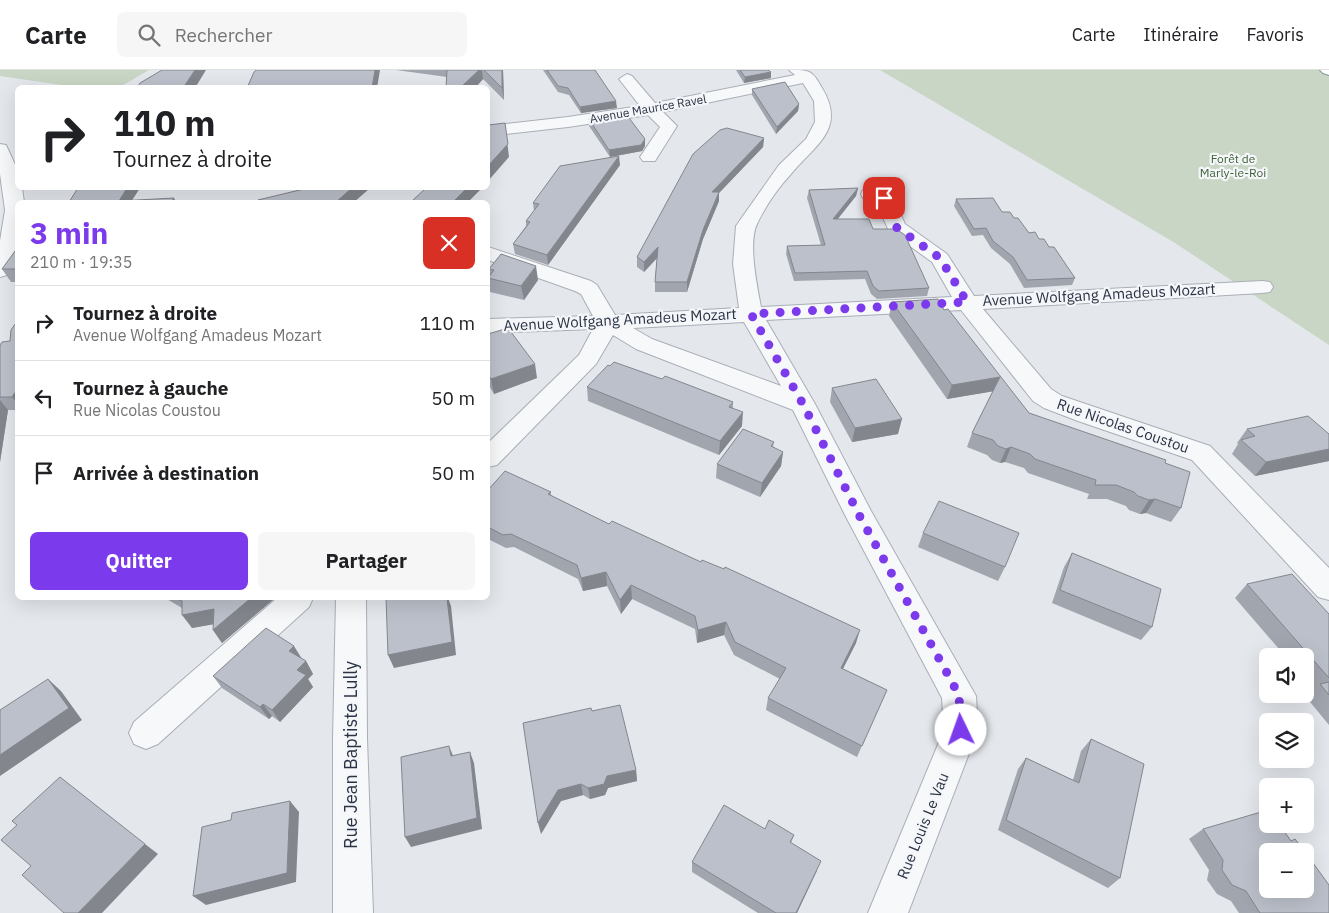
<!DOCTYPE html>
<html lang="fr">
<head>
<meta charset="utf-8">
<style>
  :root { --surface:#fff; --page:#f6f6f6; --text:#202124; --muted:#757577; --line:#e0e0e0; --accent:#7c3aed }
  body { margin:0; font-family:"IBM Plex Sans",sans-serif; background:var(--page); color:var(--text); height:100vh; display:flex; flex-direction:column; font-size:19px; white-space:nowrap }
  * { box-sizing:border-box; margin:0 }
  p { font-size:16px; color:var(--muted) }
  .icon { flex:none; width:28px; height:28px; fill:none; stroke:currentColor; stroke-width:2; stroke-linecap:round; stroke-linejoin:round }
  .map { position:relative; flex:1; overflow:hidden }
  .panel { position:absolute; left:15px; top:130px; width:475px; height:400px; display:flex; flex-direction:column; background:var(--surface); border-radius:8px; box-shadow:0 5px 20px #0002 }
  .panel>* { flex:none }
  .banner { position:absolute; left:15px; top:15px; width:475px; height:105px; border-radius:8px; box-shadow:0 5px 20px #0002; background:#fff; color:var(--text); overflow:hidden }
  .buttons { position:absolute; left:1259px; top:578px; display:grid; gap:10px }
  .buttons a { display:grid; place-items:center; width:55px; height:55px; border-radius:8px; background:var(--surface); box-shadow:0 5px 20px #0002; font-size:25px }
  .pin { position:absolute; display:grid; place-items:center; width:42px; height:42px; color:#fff; margin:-21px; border-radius:10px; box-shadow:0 2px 8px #0006 }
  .me { position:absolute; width:55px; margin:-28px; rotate:357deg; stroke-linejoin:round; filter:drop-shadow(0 0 4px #0008) }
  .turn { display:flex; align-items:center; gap:18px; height:105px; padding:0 15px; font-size:22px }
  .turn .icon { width:65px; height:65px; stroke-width:2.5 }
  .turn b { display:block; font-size:35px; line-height:42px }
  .round { display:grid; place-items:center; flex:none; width:52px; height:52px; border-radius:8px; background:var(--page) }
  .headline { display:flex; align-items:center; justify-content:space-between; height:85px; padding:0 15px }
  h1 { font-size:30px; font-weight:700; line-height:38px; color:var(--accent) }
  .button { display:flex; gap:10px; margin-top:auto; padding:10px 15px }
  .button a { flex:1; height:58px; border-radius:8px; background:var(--accent); color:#fff; font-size:20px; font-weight:700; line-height:58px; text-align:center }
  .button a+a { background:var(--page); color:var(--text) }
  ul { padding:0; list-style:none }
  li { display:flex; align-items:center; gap:15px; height:75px; padding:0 15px; border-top:1px solid var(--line) }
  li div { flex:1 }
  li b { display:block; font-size:19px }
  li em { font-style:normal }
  header { display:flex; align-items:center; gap:30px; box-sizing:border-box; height:70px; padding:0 25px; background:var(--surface); border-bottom:1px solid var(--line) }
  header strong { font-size:24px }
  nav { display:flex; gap:28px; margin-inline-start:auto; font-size:18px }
  .search { width:350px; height:45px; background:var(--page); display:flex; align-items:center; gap:12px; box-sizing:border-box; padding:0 18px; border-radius:8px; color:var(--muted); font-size:19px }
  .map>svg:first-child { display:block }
  .green { fill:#c9d6c5 }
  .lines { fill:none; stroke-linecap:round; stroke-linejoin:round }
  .minor-casing { stroke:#a9aeb7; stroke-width:2 }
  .motorway-casing { stroke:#8b94a3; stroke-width:2 }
  .minor { fill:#f7f8fa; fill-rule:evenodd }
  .motorway { fill:#fff; fill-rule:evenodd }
  .wall { fill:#a1a5ae }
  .shaded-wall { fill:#83868d }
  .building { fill:#bbc0ca; stroke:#83868d }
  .route { stroke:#7c3aed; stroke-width:9; stroke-dasharray:0 16.2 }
  .labels { text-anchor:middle; stroke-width:4.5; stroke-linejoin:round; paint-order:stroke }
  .far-street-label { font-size:12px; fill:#2b3445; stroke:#f4f6f9 }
  .far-park-label { font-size:12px; fill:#3f6138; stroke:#f4f6f9 }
  .street-label { font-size:15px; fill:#2b3445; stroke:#f4f6f9 }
  .near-street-label { font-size:18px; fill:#2b3445; stroke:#f4f6f9 }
</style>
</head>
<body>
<header>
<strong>Carte</strong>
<div class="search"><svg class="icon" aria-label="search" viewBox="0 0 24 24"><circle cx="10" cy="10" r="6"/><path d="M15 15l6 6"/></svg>Rechercher</div>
<nav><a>Carte</a><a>Itinéraire</a><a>Favoris</a></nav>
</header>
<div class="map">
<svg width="1329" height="843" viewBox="0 0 1329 843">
  <rect width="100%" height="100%" fill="#e4e7ec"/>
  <path class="green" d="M 0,0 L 149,0 L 118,18 L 75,17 L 0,6 Z
    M 880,0 L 1329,0 L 1329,275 L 1175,173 Z"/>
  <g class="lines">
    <g class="minor-casing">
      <path id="minor" d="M 789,0 C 810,0 812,0 822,18 C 847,59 815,75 791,104 C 778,118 765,137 757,154 C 748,173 757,216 761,237 L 952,227 L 932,192 L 889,161 L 876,132 L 863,128 L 861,124 L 863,120 L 870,118 L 891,124 L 905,154 L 947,184 L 974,226 L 1262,211 L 1270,212 L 1273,217 L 1270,222 L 1262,223 L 983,239 L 1051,319 L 1062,326 L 1210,376 L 1329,498 L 1329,530 L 1318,527 L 1192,390 L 1078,351 L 1044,338 L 1033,331 L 961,240 L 766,250 L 815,334 L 871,441 L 976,626 L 978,660 L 908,843 L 868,843 L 944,660 L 942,628 L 845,445 L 793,340 L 636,279 L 613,265 L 596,294 L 497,395 L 488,397 L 488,373 L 579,285 L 593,259 L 488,263 L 488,249 L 593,246 L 581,224 L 575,221 L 488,190 L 488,177 L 591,211 L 597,215 L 615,245 L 739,238 L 733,194 L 736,156 L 779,95 L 806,69 L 815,52 L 814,31 L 803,13 L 663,42 L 677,56 L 655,91 L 643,91 L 640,87 L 660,57 L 648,45 L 568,57 L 488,66 L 488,56 L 568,47 L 640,36 L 619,9 L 627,4 L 632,6 L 655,33 L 795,5 ZM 744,252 L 781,316 L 652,269 L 633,258 Z
        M 0,74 L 6,75 L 18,101 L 18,118 L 22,118 L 24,132 L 18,132 L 18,181 L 7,205 L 0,207 L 0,171 L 5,140 L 0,104 Z
        M 277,528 L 313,528 L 309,537 L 158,674 L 146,679 L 134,674 L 129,663 L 134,652 Z
        M 336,528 L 366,528 L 367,668 L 373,843 L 333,843 L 333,668 Z"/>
    </g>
    <g class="motorway-casing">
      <path id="motorway" d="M 1320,0 L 1329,0 L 1329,5 L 1323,3 Z"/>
    </g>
    <use href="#minor" class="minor"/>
    <use href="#motorway" class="motorway"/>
  </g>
  <path class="wall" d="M 396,0 L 503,0 L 504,30 L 483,9 L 475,18 L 446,18 L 447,7 Z
    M 543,0 L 595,0 L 617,38 L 581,43 L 569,25 L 558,22 Z
    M 736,0 L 768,0 L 771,8 L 744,13 Z
    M 752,19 L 799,34 L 798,41 L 776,64 L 752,25 Z
    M 589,49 L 645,76 L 642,81 L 610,87 L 589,56 Z
    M 764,68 L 763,77 L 719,123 L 719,131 L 703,169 L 687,222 L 655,222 L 655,212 L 657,188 L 644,202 L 637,197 L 637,187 Z
    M 620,95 L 548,195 L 515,184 L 513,174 L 526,156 L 526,151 L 534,141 L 533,133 Z
    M 308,118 L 370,118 L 354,132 L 259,132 L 258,130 Z
    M 858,118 L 856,126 L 838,149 L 873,159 L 929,218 L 927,226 L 877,229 L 871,224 L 865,209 L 794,211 L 786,184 L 787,176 L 821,175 L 807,128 L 809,120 Z
    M 956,129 L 1002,142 L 1014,148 L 1029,163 L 1039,169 L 1049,177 L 1075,208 L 1072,215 L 1024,218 L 1010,194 L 991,178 L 983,165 L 972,166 L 954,136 Z
    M 18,177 L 18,212 L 11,212 L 2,199 Z
    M 489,199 L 538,210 L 524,230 L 490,222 L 488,208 L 490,205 Z
    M 892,232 L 944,240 L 1029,343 L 1165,393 L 1181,438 L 1171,452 L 1146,443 L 1140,444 L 1129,440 L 1126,436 L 1107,429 L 1087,429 L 1089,424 L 1028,403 L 1024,398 L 1005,392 L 1000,393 L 992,390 L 987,385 L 967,377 L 972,363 L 993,321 L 947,329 L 889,246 Z
    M 18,250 L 18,340 L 8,340 L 0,392 L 0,275 L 10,271 Z
    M 488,264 L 537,308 L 494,324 L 488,314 Z
    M 662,309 L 733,332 L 733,338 L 742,356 L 719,385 L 588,331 L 587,317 Z
    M 832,318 L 898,364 L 852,372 L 830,332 Z
    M 1247,359 L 1329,364 L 1329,391 L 1255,406 L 1232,384 L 1238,374 L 1237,373 Z
    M 774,372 L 773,377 L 783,382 L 781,396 L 760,427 L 716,408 L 717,394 Z
    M 488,420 L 551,422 L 551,426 L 856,573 L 843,599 L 887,620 L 857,687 L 766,640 L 768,628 L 780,609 L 734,585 L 724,565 L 697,573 L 695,559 L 632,529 L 621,544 L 607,516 L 583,521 L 578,509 L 514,477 L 506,478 L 488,469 Z
    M 923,463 L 1005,497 L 998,511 L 918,477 Z
    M 1072,483 L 1152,557 L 1141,570 L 1052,533 L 1064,497 Z
    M 1247,514 L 1329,544 L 1329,655 L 1306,627 L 1314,620 L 1305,609 L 1305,586 L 1285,586 L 1235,528 Z
    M 165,528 L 275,528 L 222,573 L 213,560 L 213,554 L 192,558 L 182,538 Z
    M 302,589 L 306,591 L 313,604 L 308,609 L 313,617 L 280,652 L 272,646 L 269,649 L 222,618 L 213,606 Z
    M 592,641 L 636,700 L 637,711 L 608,718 L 605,725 L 590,729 L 583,725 L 561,731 L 541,764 Z
    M 1091,669 L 1120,808 L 1108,818 L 998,760 L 1018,699 L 1026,688 L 1073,710 L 1081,681 Z
    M 765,759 L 794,765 L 791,773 L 817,801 L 797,843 L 758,843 L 692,802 L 692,792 Z
    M 1203,759 L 1291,771 L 1329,843 L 1239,843 L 1231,831 L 1217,824 L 1207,810 L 1209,800 L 1189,769 Z"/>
  <path class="shaded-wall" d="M 195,0 L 206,0 L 195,18 L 183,18 Z
    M 375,0 L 380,0 L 377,18 L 372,18 Z
    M 479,0 L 482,0 L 483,9 L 475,18 L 460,18 Z
    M 502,0 L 503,0 L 504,30 L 502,18 Z
    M 771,2 L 771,8 L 744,13 L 745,7 Z
    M 616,31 L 617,38 L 581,43 L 580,37 Z
    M 799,34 L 798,41 L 776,64 L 777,57 Z
    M 505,53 L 509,87 L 488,111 L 488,96 Z
    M 764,68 L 763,77 L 719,123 L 719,131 L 703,169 L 687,222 L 687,212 L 712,122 Z
    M 645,69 L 645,76 L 642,81 L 610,87 L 609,80 Z
    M 619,86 L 620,95 L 548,195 L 547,185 Z
    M 127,118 L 140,118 L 131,132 L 119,131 Z
    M 352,118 L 370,118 L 354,132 L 336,132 Z
    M 467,118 L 482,118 L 468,132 L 453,132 Z
    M 858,118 L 856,126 L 831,157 L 833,149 Z
    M 174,128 L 176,132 L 171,132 Z
    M 658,177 L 658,187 L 644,202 L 644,192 Z
    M 536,196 L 538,210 L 524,230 L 521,216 Z
    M 535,294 L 537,308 L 494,324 L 491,309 Z
    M 1000,307 L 995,321 L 947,329 L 952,315 Z
    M 18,318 L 18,334 L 12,327 Z
    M 0,330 L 8,340 L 0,392 Z
    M 743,342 L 742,356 L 719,385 L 720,371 Z
    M 902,349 L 898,364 L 852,372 L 855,358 Z
    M 1011,377 L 1005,392 L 1000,393 L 1006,379 Z
    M 1329,379 L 1329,391 L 1255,406 L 1266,392 Z
    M 783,382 L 781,396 L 760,427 L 762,413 Z
    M 1155,429 L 1146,443 L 1140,444 L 1149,430 Z
    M 606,502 L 607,516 L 583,521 L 581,508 Z
    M 631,515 L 632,529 L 621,544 L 620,530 Z
    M 251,528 L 275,528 L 222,573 L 213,560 L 221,553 L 192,558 L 182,545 Z
    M 447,528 L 448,528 L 451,536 L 456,585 L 394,598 L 388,585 Z
    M 726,552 L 724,565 L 697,573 L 698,560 Z
    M 860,560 L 856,573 L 837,610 L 841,598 Z
    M 294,576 L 302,589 L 289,581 Z
    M 306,591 L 313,604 L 308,609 L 313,617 L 280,652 L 272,640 L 297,600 Z
    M 48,609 L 61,621 L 82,650 L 0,706 L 0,685 Z
    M 263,634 L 272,646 L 269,649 L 260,637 Z
    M 449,676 L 454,688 L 451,686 Z
    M 470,682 L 474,693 L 482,759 L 411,777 L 405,767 Z
    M 636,700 L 637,711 L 608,718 L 605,725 L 590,729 L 588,718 L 607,706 Z
    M 581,714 L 583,725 L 561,731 L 541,764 L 538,753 L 558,720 Z
    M 290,731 L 299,742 L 296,812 L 206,835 L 193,826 Z
    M 145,774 L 158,784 L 102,843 L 78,843 Z
    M 821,791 L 797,843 L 796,843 Z"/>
  <path class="building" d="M 162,0 L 195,0 L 183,18 L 137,18 L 140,13 Z
    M 256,0 L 375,0 L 372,18 L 247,18 L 254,2 Z
    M 447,0 L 479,0 L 460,18 L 446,18 Z
    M 484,0 L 502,0 L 502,18 Z
    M 547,0 L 595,0 L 616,31 L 580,37 L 568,18 L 558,16 Z
    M 740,0 L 768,0 L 771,2 L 745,7 Z
    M 785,12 L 799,34 L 777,57 L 752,19 Z
    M 626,44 L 645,69 L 641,75 L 609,80 L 589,49 Z
    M 505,53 L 508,74 L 488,96 L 488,55 Z
    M 727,58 L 764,68 L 712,122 L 719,122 L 703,160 L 687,212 L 655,212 L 658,177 L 644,192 L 637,187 L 693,84 L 720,60 Z
    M 619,86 L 547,185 L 513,174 L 530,152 L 526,151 L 539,134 L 533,133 L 560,96 Z
    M 78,118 L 127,118 L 119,131 L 174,128 L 171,132 L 69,132 Z
    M 308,118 L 352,118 L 336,132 L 272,132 L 258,130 Z
    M 426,118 L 467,118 L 453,132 L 421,132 L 412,131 Z
    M 858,118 L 833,149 L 869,149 L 873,159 L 896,159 L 905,165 L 929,218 L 879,221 L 873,216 L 867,201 L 795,203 L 787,176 L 825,175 L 809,120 Z
    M 993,128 L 1002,142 L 1010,142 L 1014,148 L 1018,148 L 1029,163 L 1035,162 L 1039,169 L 1044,169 L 1049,177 L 1054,177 L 1075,208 L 1027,210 L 1013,187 L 993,171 L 986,158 L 974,159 L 956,129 Z
    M 18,177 L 18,199 L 2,199 Z
    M 501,184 L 536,196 L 521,216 L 488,208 L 494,200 L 489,199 Z
    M 938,229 L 944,240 L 948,239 L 1029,343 L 1166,390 L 1165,393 L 1190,402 L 1181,438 L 1155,429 L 1149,430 L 1138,426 L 1134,422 L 1116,415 L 1095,415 L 1096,410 L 1035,389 L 1030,384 L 1011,377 L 1006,379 L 998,376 L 993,370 L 972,363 L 1000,307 L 952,315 L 892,232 Z
    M 18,250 L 18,318 L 12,327 L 0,327 L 0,275 L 2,272 L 10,271 L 11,260 Z
    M 508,258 L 535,294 L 491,309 L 488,304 L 488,264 Z
    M 614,292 L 662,309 L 665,306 L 733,332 L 729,337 L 743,342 L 720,371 L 587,317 L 608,295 L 610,296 Z
    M 876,309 L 902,349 L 855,358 L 832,318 Z
    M 1308,346 L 1329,364 L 1329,379 L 1266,392 L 1241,370 L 1255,366 L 1247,359 Z
    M 743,359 L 774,372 L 771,376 L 783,382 L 762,413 L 717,394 Z
    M 505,401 L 551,422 L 548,424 L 609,454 L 612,451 L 701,492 L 702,490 L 724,499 L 725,497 L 860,560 L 841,598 L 887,620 L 862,676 L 768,628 L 786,598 L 735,572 L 726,552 L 698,560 L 695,546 L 631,515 L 620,530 L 606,502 L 581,508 L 577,495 L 511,464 L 503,465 L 488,457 L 488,420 Z
    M 939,431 L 1019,463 L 1005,497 L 923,463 Z
    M 1072,483 L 1161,519 L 1152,557 L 1060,520 Z
    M 1292,504 L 1329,544 L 1329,608 L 1247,514 Z
    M 176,528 L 251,528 L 213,560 L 214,539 L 182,545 L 182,531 Z
    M 386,528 L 447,528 L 452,572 L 388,585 Z
    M 266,558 L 294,576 L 289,581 L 306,591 L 297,600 L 306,605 L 272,640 L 263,634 L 260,637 L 213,606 Z
    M 48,609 L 69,638 L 0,685 L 0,640 Z
    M 1329,612 L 1329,625 L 1320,614 Z
    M 620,635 L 636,700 L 607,706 L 604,714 L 588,718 L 581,714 L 558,720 L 538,753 L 523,653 L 591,638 L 592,641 Z
    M 1091,669 L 1144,694 L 1120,808 L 1006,750 L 1026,688 L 1079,713 Z
    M 449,676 L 451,686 L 470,682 L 477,748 L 405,767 L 401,687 Z
    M 60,707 L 145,774 L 78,843 L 64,843 L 22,805 L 31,796 L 1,770 L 17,755 L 12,751 Z
    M 290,731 L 287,803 L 193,826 L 202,757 L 231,750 L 232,743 Z
    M 724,735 L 765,759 L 769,750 L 794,765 L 790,772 L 821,791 L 796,843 L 776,843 L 692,792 Z
    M 1268,740 L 1268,754 L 1279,754 L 1291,771 L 1295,769 L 1304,781 L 1268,781 L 1268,819 L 1305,819 L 1305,782 L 1329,815 L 1329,843 L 1260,843 L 1246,821 L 1232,815 L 1222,800 L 1223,790 L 1203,759 Z"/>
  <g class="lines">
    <path class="route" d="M 884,128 L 896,157 L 940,188 L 967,232 L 751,244 L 803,334 L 859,445 L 952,612 L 959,626 L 961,660"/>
  </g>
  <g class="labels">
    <g class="far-street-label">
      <text transform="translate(648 39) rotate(-10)" y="4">Avenue Maurice Ravel</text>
    </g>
    <g class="far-park-label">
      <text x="1233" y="93">Forêt de<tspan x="1233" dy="14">Marly-le-Roi</tspan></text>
    </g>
    <g class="street-label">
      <text transform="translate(1099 225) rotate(-3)" y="5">Avenue Wolfgang Amadeus Mozart</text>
      <text transform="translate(620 250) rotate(-3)" y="5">Avenue Wolfgang Amadeus Mozart</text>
      <text transform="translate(1123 356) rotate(19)" y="5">Rue Nicolas Coustou</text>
      <text transform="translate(923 756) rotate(-68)" y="5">Rue Louis Le Vau</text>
    </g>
    <g class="near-street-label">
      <text transform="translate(351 685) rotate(-90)" y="6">Rue Jean Baptiste Lully</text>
    </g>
  </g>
</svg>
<div class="buttons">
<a><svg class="icon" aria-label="sound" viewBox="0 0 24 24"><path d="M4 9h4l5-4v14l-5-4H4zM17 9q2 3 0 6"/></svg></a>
<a><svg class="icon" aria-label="layers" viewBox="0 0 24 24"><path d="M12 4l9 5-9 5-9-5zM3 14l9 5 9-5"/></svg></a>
<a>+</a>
<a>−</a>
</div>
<div class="pin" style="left:884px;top:128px;background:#d93025"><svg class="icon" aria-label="arrive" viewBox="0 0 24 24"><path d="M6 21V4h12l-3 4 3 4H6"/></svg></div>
<svg class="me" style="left:961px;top:660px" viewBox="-20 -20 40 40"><circle r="19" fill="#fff"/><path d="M0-13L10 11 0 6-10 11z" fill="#7c3aed"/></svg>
<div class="banner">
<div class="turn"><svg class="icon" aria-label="right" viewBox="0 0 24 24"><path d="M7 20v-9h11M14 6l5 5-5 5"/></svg><div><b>110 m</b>Tournez à droite</div></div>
</div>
<section class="panel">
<div class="headline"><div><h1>3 min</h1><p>210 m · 19:35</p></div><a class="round" style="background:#d93025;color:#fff"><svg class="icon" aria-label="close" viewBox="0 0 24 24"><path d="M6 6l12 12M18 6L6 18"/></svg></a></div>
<ul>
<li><svg class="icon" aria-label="right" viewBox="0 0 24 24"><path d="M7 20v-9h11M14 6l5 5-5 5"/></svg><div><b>Tournez à droite</b><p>Avenue Wolfgang Amadeus Mozart</p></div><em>110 m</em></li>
<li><svg class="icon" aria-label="left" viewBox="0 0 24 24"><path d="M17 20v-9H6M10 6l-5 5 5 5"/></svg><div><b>Tournez à gauche</b><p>Rue Nicolas Coustou</p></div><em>50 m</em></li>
<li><svg class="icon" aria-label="arrive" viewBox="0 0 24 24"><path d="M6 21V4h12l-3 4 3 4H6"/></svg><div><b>Arrivée à destination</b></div><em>50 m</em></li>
</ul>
<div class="button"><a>Quitter</a><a>Partager</a></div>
</section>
</div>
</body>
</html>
